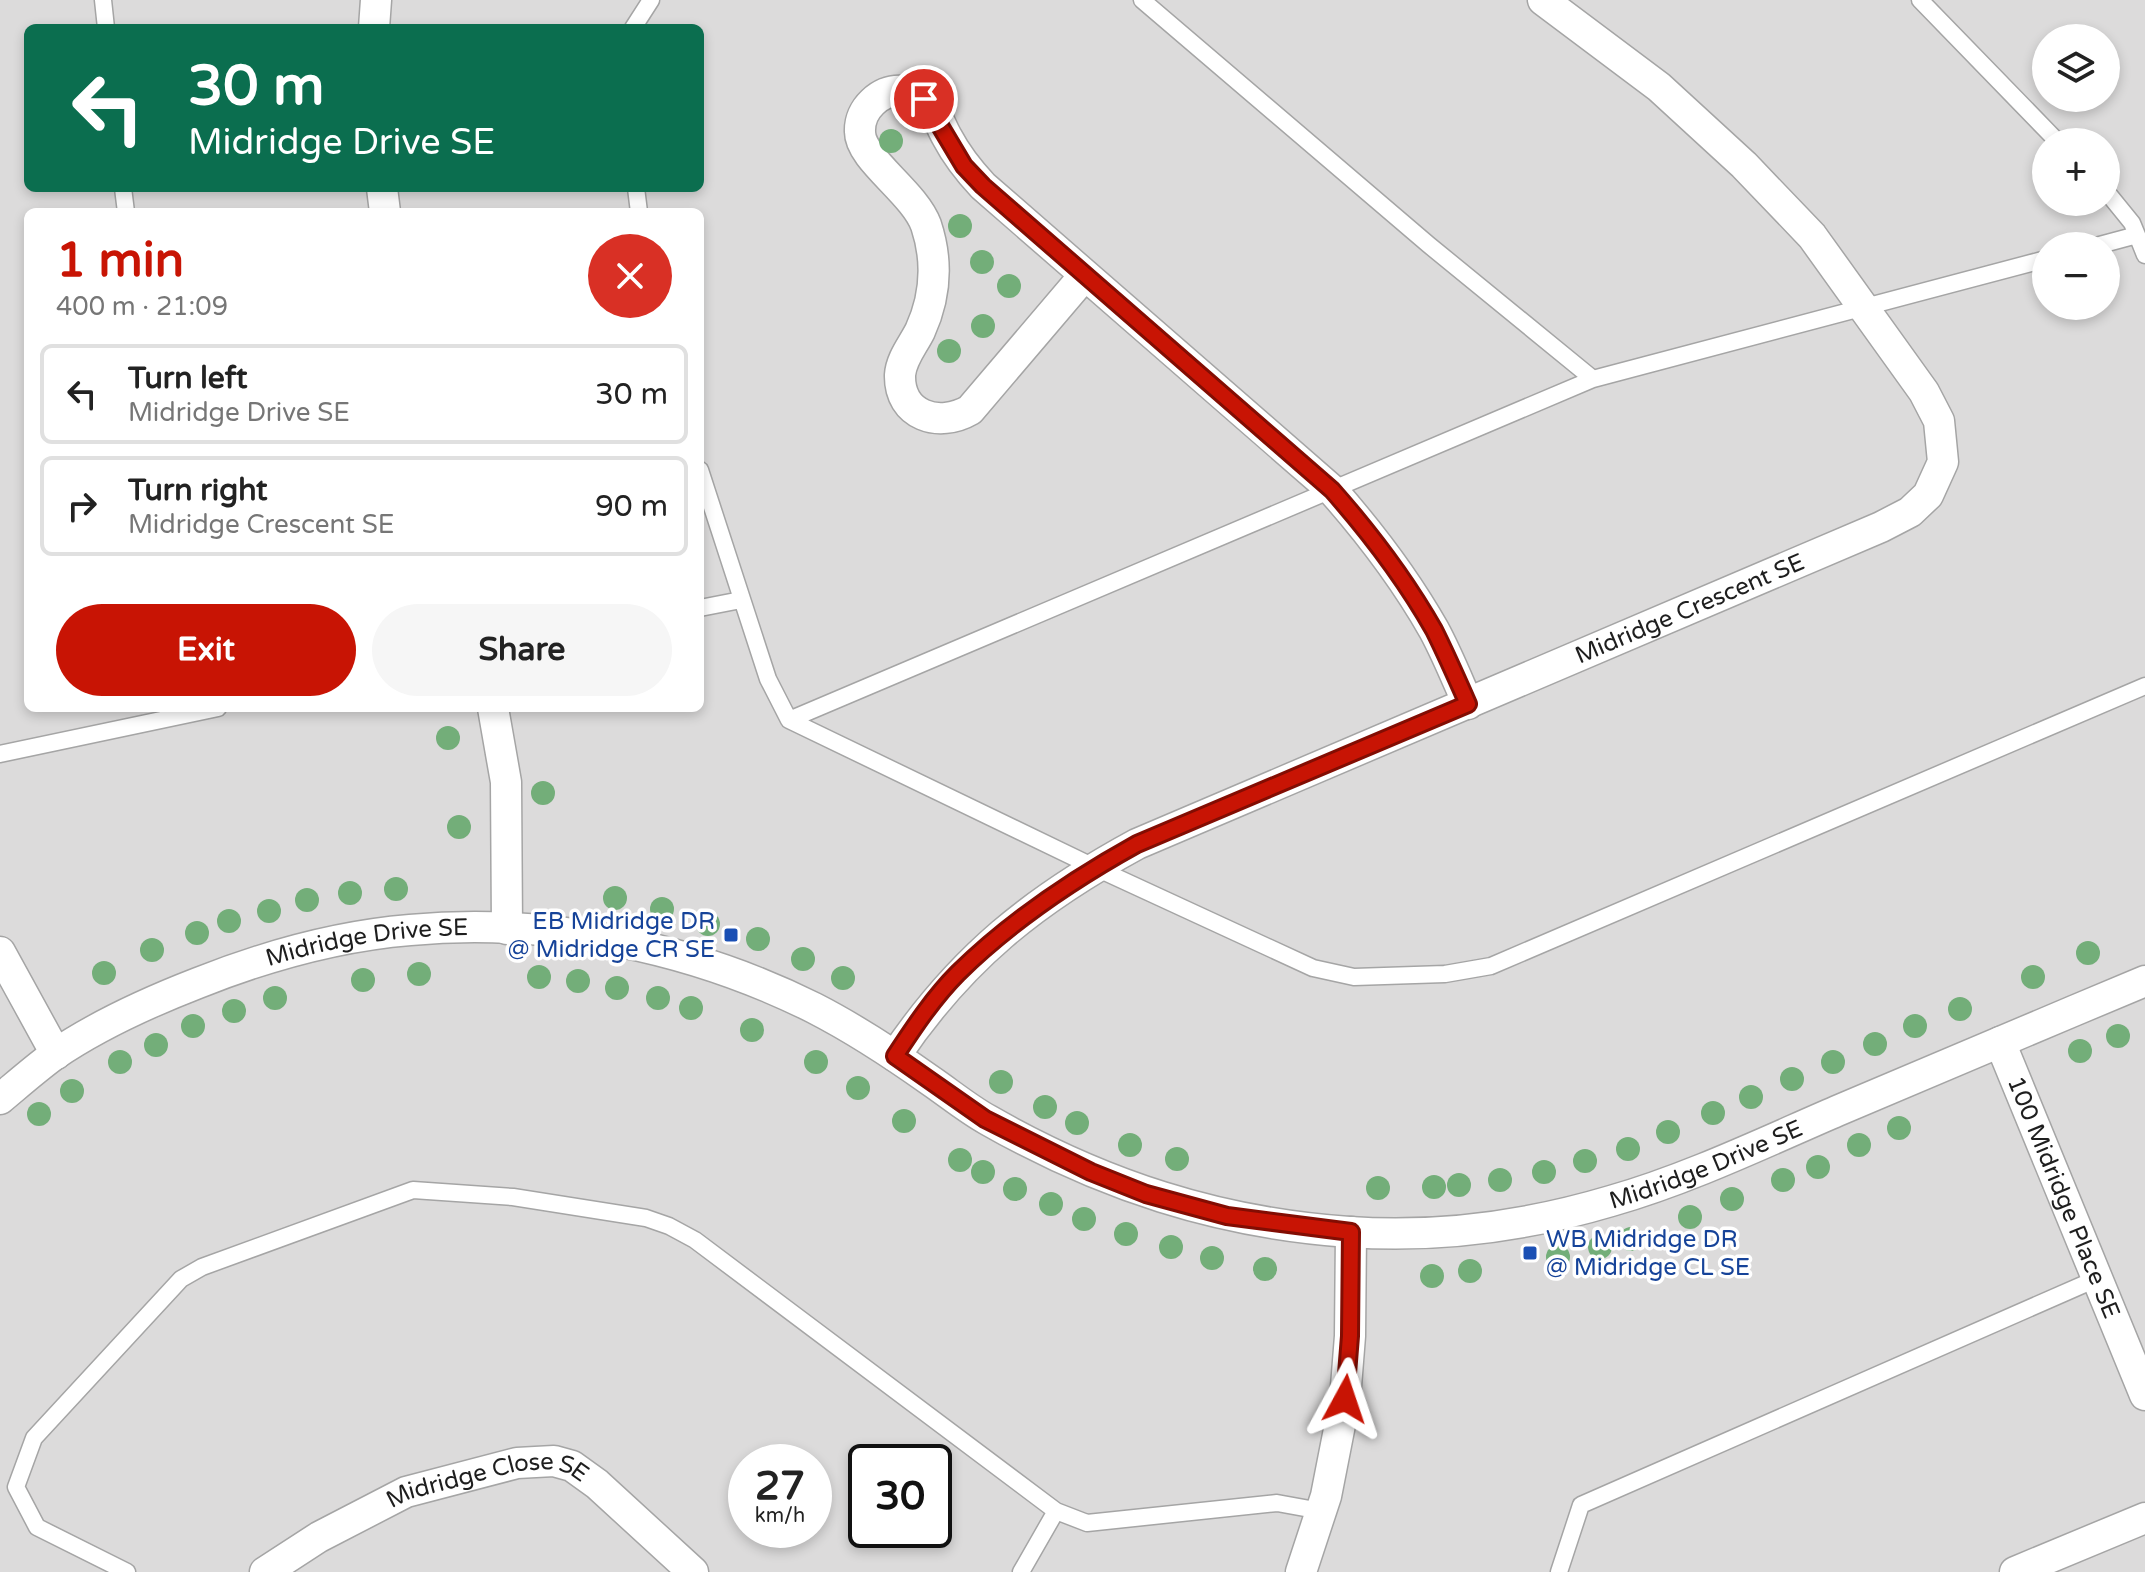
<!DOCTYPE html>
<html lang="en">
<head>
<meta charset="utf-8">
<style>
  :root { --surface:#fff; --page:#f6f6f6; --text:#222; --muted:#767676; --line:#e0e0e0; --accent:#c81404 }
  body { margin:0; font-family:"Varela Round",sans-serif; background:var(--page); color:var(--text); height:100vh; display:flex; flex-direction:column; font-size:30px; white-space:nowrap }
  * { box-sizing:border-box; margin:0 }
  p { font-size:26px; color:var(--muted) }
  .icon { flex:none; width:44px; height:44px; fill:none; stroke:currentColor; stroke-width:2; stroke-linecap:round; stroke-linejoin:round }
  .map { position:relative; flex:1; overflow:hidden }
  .drawer { position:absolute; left:24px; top:208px; width:680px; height:504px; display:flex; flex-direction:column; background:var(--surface); border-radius:12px; box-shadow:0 4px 12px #0003 }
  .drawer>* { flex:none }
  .hud { position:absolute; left:24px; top:24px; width:680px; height:168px; border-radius:12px; box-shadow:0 4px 12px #0003; background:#0b6e4f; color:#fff; overflow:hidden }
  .fabs { position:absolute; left:2032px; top:24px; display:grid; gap:16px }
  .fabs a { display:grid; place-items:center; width:88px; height:88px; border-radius:50%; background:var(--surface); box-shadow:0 4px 12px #0003; font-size:40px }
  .speed { position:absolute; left:728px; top:1444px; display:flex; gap:16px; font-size:40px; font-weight:700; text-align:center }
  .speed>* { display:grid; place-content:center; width:104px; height:104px; border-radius:50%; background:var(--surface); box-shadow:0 4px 12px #0003; line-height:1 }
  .speed small { font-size:20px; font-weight:400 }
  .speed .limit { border:4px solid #111; border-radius:12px; background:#fff; color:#111 }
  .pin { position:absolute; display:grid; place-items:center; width:68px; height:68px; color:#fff; margin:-34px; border:4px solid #fff; border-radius:50%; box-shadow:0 2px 8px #0007 }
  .me { position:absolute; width:88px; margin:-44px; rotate:5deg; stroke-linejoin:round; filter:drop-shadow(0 0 6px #0008) }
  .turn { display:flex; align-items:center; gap:28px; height:168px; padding:0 32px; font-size:36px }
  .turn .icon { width:104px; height:104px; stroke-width:2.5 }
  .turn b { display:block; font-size:56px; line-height:68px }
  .round { display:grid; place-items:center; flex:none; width:84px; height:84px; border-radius:42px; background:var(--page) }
  .overview { display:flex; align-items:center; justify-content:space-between; height:136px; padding:0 32px }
  h1 { font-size:48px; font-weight:800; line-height:60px; color:var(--accent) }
  .button { display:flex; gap:16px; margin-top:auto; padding:16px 32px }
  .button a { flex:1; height:92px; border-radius:48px; background:var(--accent); color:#fff; font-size:32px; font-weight:800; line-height:92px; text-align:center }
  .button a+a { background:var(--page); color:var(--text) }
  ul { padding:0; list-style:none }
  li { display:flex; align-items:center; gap:24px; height:100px; margin:0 16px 12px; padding:0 16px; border:4px solid var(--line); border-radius:12px }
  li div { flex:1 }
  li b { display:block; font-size:30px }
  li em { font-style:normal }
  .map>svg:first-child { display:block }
  .residential { fill:#dcdbdb; fill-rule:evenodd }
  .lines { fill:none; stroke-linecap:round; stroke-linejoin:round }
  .lane-casing { stroke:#a5a5a5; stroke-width:19 }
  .street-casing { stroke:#a5a5a5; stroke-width:33 }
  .lane { stroke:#fff; stroke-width:16 }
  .street { stroke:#fff; stroke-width:30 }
  .tree { fill:#73ae79 }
  .route-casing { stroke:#820d03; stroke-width:20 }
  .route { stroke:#c81404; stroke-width:14 }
  .transit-dot { fill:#1a4fb4; stroke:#fff; stroke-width:3 }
  .labels { text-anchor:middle; stroke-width:7; stroke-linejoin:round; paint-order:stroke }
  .street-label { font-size:24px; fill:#1e1e1e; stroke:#fff }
  .transit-label { font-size:24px; fill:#164399; stroke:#fff; text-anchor:end }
</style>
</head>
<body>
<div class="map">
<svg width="2145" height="1572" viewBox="0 0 2145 1572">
  <rect width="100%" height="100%" fill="#efece5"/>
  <path class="residential" d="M 0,0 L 2145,0 L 2145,1572 L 0,1572 ZM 28,28 L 700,28 L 700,188 L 28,188 ZM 2046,38 L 2106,38 L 2106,98 L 2046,98 ZM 2046,142 L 2106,142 L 2106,202 L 2046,202 ZM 28,212 L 700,212 L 700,708 L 28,708 ZM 2046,246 L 2106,246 L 2106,306 L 2046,306 ZM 746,1462 L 814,1462 L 814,1530 L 746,1530 ZM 866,1462 L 934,1462 L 934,1530 L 866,1530 Z"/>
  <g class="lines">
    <g class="lane-casing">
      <path id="lane" d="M 103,0 L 106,28
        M 1142,0 L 1429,245 L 1593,379
        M 1920,0 L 2058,142
        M 633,28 L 651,0
        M 123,188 L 126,212
        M 636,188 L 639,212
        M 2137,235 L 2145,255
        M 2096,246 L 2137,235 L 2132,223 L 2106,191
        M 700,470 L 768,679 L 789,720 L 1094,867 L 1313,968 L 1354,977 L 1445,974 L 1491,966 L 2145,686
        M 700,608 L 741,600
        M 789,720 L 1593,379 L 2046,259
        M 0,754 L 218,708
        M 127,1572 L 37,1527 L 16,1487 L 34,1438 L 181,1279 L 202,1267 L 413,1190 L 513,1197 L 646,1218 L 669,1226 L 695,1240 L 1056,1511 L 1087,1523 L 1277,1503 L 1321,1511
        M 1021,1572 L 1056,1511
        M 1559,1572 L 1581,1505 L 2096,1279"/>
    </g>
    <g class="street-casing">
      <g id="street">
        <path d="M 374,28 L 376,0"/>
        <path d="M 382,188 L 385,212"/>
        <path d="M 1084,276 L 970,410 C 939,428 899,416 900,375 C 901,359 913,345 920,331 C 936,296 938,261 926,225 C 914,192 860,159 860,132 C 859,109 880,89 903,91 C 911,92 920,95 926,100 C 936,110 940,125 947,137 C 957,156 969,171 983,186 L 1332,490 C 1370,533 1405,579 1434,630 C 1447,654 1457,679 1468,704"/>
        <path d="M 493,708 L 506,782 L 507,929"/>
        <path d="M 0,952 L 56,1054"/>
        <path id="s1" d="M 2000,1042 L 2145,1395"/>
        <path id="s2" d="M 895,1056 C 961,958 1034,900 1137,844 L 1881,527 L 1910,512 L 1928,495 L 1943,462 L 1939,421 L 1924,392 L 1812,236 L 1744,165 L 1659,87 L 1543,0"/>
        <path id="s3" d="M 0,1099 C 18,1084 35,1069 54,1055 C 98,1025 149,1002 198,983 C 266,956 337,936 410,930 C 547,917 692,947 814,1008 C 855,1029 893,1054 931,1081 C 950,1094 968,1109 988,1120 C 1102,1185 1218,1223 1349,1232 C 1437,1238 1527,1226 1611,1201 C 1688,1179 1763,1143 1837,1111 C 1939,1068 2042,1024 2145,981"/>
        <path id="s4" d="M 265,1572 L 319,1537 L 406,1492 L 517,1463 L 554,1461 L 572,1466 L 597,1484 L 693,1572"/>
        <path d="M 1301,1572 L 1326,1496 L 1345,1399 L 1350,1336 L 1351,1232"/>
        <path d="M 2015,1572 L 2145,1518"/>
      </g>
    </g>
    <use href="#lane" class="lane"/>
    <use href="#street" class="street"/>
  </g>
  <g class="tree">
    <circle cx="891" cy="141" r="12"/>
    <circle cx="960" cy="226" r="12"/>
    <circle cx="982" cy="262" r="12"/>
    <circle cx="1009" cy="286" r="12"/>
    <circle cx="983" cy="326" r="12"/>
    <circle cx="949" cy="351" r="12"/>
    <circle cx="448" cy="738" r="12"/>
    <circle cx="543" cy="793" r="12"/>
    <circle cx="459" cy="827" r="12"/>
    <circle cx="396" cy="889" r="12"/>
    <circle cx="350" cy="893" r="12"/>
    <circle cx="615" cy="898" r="12"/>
    <circle cx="307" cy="900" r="12"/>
    <circle cx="662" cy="909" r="12"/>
    <circle cx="269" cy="911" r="12"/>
    <circle cx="229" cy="921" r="12"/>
    <circle cx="708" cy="924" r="12"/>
    <circle cx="197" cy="933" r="12"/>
    <circle cx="758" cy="939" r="12"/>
    <circle cx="152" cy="950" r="12"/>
    <circle cx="2088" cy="953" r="12"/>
    <circle cx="803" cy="959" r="12"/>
    <circle cx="104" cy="973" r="12"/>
    <circle cx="419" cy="974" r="12"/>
    <circle cx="539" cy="977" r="12"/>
    <circle cx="2033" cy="977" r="12"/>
    <circle cx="843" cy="978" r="12"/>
    <circle cx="363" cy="980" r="12"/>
    <circle cx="578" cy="981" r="12"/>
    <circle cx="617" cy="988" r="12"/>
    <circle cx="275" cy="998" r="12"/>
    <circle cx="658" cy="998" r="12"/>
    <circle cx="691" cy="1008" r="12"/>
    <circle cx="1960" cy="1009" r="12"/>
    <circle cx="234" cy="1011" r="12"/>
    <circle cx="193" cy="1026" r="12"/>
    <circle cx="1915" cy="1026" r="12"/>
    <circle cx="752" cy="1030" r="12"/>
    <circle cx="2118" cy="1036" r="12"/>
    <circle cx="1875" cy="1044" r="12"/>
    <circle cx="156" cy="1045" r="12"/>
    <circle cx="2080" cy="1051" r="12"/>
    <circle cx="120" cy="1062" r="12"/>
    <circle cx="816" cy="1062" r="12"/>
    <circle cx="1833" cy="1062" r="12"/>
    <circle cx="1792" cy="1079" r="12"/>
    <circle cx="1001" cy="1082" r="12"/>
    <circle cx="858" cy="1088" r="12"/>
    <circle cx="72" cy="1091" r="12"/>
    <circle cx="1751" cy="1097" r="12"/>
    <circle cx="1045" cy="1107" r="12"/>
    <circle cx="1713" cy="1113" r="12"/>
    <circle cx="39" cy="1114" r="12"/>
    <circle cx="904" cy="1121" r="12"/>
    <circle cx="1077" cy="1123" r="12"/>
    <circle cx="1899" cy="1128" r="12"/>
    <circle cx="1668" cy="1132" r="12"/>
    <circle cx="1130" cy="1145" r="12"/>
    <circle cx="1859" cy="1145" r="12"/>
    <circle cx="1628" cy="1149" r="12"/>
    <circle cx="1177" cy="1159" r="12"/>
    <circle cx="960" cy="1160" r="12"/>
    <circle cx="1585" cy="1161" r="12"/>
    <circle cx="1818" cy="1167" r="12"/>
    <circle cx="983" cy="1172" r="12"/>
    <circle cx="1544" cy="1172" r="12"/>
    <circle cx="1500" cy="1180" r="12"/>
    <circle cx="1783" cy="1180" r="12"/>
    <circle cx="1459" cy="1185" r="12"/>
    <circle cx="1434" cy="1187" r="12"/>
    <circle cx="1378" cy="1188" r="12"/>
    <circle cx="1015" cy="1189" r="12"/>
    <circle cx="1732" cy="1199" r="12"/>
    <circle cx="1051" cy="1204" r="12"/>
    <circle cx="1690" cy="1217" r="12"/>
    <circle cx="1084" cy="1219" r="12"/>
    <circle cx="1126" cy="1234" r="12"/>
    <circle cx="1631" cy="1239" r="12"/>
    <circle cx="1171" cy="1247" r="12"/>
    <circle cx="1600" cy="1247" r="12"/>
    <circle cx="1558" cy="1257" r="12"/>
    <circle cx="1212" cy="1258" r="12"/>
    <circle cx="1265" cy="1269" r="12"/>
    <circle cx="1470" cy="1271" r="12"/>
    <circle cx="1432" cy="1276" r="12"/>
  </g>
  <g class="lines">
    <g class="route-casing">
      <path id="route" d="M 924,99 L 964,166 L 983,186 L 1332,490 C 1370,533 1405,579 1434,630 C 1446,654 1457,679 1468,704 L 1137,844 C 1072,880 1011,921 958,973 C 934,997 914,1027 895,1056 L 985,1119 L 1091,1172 L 1146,1194 L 1227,1216 L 1351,1232 L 1350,1336 L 1345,1399"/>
    </g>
    <use href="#route" class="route"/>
  </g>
  <g class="transit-dot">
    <rect x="723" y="927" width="16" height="16" rx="4"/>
    <rect x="1522" y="1245" width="16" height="16" rx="4"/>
  </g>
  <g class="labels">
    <g class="street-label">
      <text dy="8" stroke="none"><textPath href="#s2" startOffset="926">Midridge Crescent SE</textPath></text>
      <text dy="8" stroke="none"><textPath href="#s3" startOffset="406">Midridge Drive SE</textPath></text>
      <text dy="8" stroke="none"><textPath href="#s3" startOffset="1822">Midridge Drive SE</textPath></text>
      <text dy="8" stroke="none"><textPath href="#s1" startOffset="168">100 Midridge Place SE</textPath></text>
      <text dy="8" stroke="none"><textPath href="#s4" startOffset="246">Midridge Close SE</textPath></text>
    </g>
    <g class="transit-label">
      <text x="715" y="929">EB Midridge DR<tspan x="715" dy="28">@ Midridge CR SE</tspan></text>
      <text x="1546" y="1247" text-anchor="start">WB Midridge DR<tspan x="1546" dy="28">@ Midridge CL SE</tspan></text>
    </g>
  </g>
</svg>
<div class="fabs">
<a><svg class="icon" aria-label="layers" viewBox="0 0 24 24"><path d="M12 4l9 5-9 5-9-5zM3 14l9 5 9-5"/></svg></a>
<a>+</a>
<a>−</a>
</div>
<div class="speed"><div>27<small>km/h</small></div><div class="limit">30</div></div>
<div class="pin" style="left:924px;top:99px;background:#d93025"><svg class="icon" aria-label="arrive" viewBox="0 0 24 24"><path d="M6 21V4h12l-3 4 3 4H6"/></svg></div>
<svg class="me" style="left:1345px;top:1399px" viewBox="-20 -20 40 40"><path d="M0-17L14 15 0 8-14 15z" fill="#c81404" stroke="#fff" stroke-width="4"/></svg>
<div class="hud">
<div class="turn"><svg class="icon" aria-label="left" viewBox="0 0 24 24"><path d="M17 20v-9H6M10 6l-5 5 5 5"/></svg><div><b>30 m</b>Midridge Drive SE</div></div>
</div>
<section class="drawer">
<div class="overview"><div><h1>1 min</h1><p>400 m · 21:09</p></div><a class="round" style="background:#d93025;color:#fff"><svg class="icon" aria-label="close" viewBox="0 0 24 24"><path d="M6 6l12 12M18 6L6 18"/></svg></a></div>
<ul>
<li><svg class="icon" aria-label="left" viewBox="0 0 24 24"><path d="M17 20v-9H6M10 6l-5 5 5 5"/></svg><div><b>Turn left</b><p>Midridge Drive SE</p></div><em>30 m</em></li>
<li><svg class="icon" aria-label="right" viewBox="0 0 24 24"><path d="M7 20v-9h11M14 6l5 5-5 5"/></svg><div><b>Turn right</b><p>Midridge Crescent SE</p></div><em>90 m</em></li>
</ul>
<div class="button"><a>Exit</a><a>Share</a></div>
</section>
</div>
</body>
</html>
